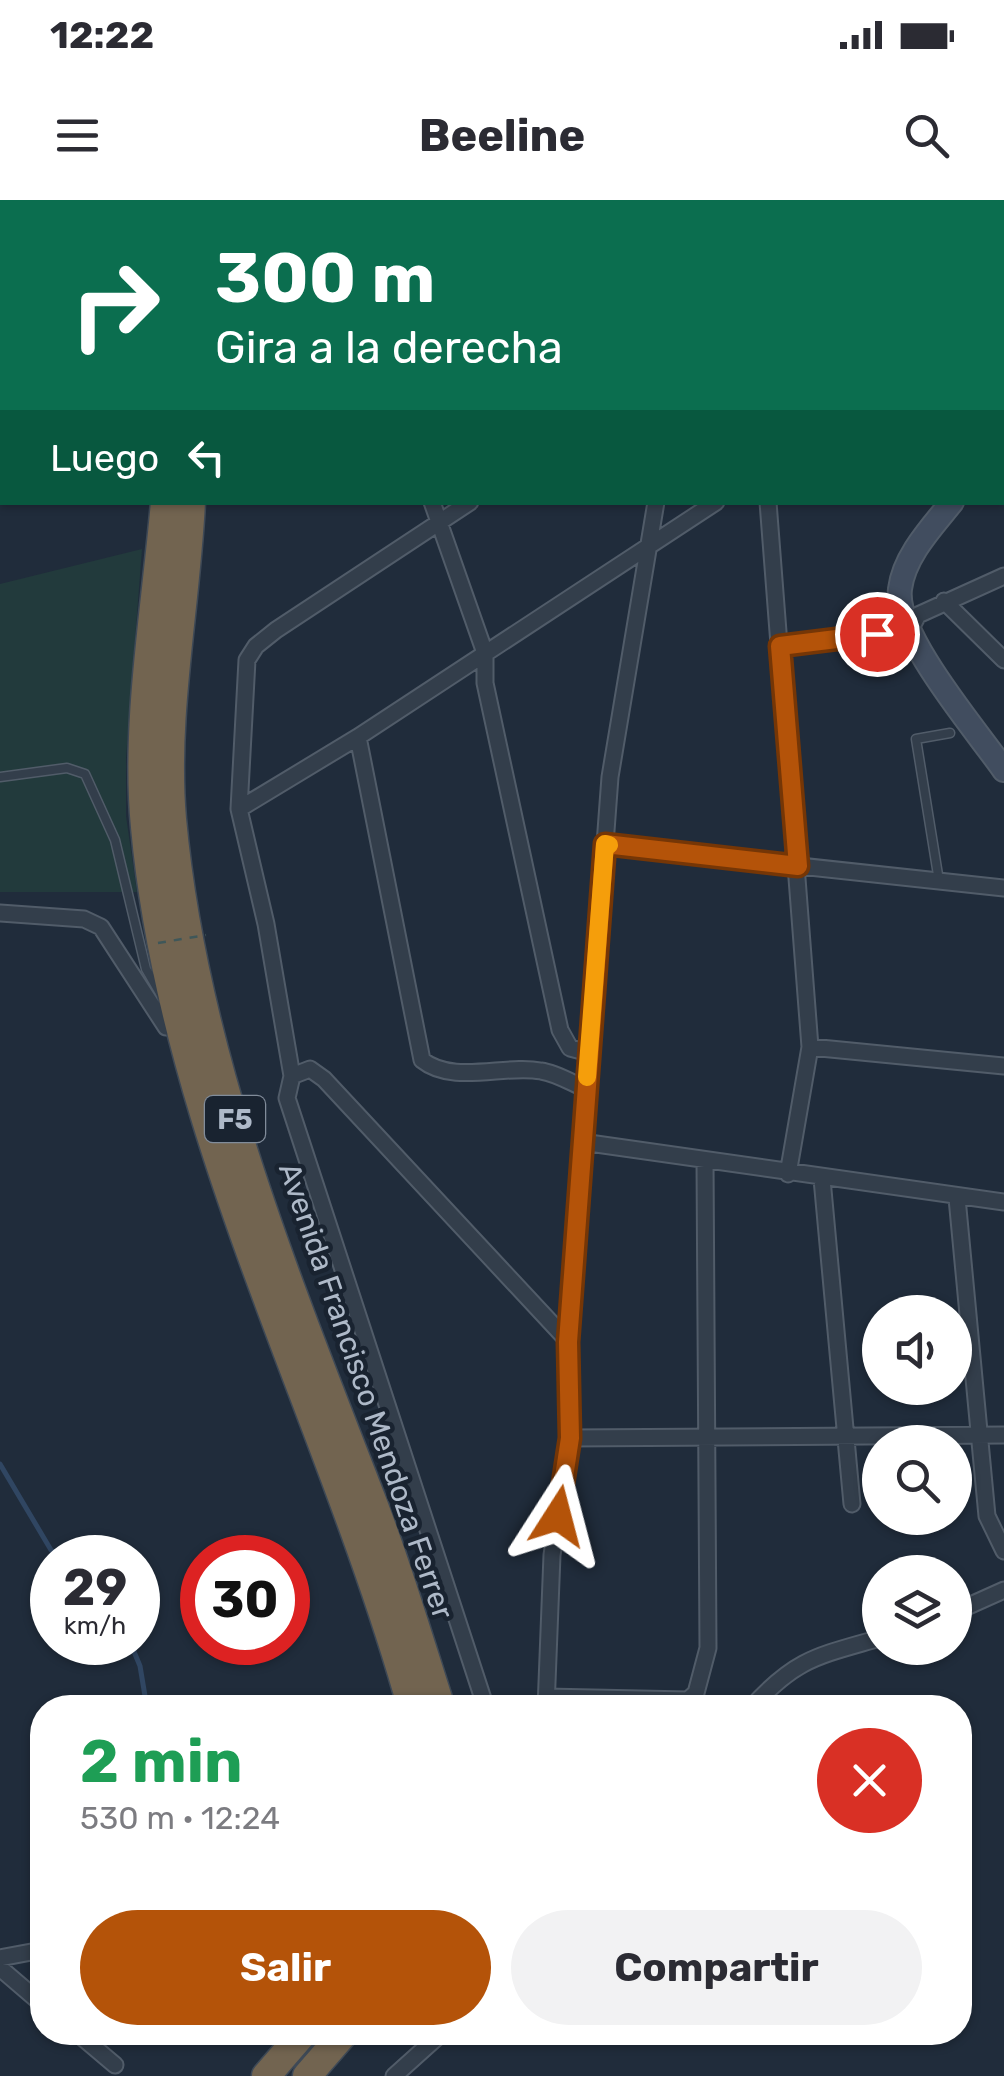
<!DOCTYPE html>
<html lang="es">
<head>
<meta charset="utf-8">
<style>
  :root { --surface:#fff; --page:#f2f2f3; --text:#2b2b33; --muted:#7c7c81; --accent:#b45309 }
  body { margin:0; font-family:Rubik,sans-serif; background:var(--page); color:var(--text); height:100vh; display:flex; flex-direction:column; font-size:38px; white-space:nowrap }
  * { box-sizing:border-box; margin:0 }
  p { font-size:32px; color:var(--muted) }
  .icon { flex:none; width:55px; height:55px; fill:none; stroke:currentColor; stroke-width:2; stroke-linecap:round; stroke-linejoin:round }
  .map { position:relative; flex:1; overflow:hidden }
  .sheet { position:absolute; left:30px; top:1495px; width:942px; height:350px; display:flex; flex-direction:column; background:var(--surface); border-radius:40px; box-shadow:0 2px 8px #0004 }
  .sheet>* { flex:none }
  .banner { position:absolute; left:0px; top:0px; width:1005px; height:305px; box-shadow:0 2px 8px #0004; background:#0b6e4f; color:#fff; overflow:hidden }
  .fabs { position:absolute; left:862px; top:1095px; display:grid; gap:20px }
  .fabs a { display:grid; place-items:center; width:110px; height:110px; border-radius:50%; background:var(--surface); box-shadow:0 2px 8px #0004; font-size:50px }
  .speed { position:absolute; left:30px; top:1335px; display:flex; gap:20px; font-size:50px; font-weight:700; text-align:center }
  .speed>* { display:grid; place-content:center; width:130px; height:130px; border-radius:50%; background:var(--surface); box-shadow:0 2px 8px #0004; line-height:1 }
  .speed small { font-size:25px; font-weight:400 }
  .speed .limit { border:15px solid #d22; background:#fff; color:#111 }
  .pin { position:absolute; display:grid; place-items:center; width:85px; height:85px; color:#fff; margin:-42px; border:5px solid #fff; border-radius:50%; box-shadow:0 2px 10px #0007 }
  .me { position:absolute; width:110px; margin:-55px; rotate:9deg; stroke-linejoin:round; filter:drop-shadow(0 0 8px #0008) }
  .turn { display:flex; align-items:center; gap:35px; height:210px; padding:0 50px; font-size:45px }
  .turn .icon { width:130px; height:130px; stroke-width:2.5 }
  .turn b { display:block; font-size:70px; line-height:85px }
  .then { display:flex; align-items:center; height:95px; padding:0 50px; background:#0003; gap:20px; font-size:38px }
  .round { display:grid; place-items:center; flex:none; width:105px; height:105px; border-radius:52px; background:var(--page) }
  .headline { display:flex; align-items:center; justify-content:space-between; height:170px; padding:0 50px }
  h1 { font-size:60px; font-weight:700; line-height:75px; color:#1e9e55 }
  .action { display:flex; gap:20px; margin-top:auto; padding:20px 50px }
  .action a { flex:1; height:115px; border-radius:60px; background:var(--accent); color:#fff; font-size:40px; font-weight:700; line-height:115px; text-align:center }
  .action a+a { background:var(--page); color:var(--text) }
  .status { display:flex; justify-content:space-between; align-items:center; height:70px; padding:0 50px; background:var(--surface); direction:ltr }
  .status svg { height:28px; fill:currentColor }
  header { display:flex; justify-content:space-between; align-items:center; height:130px; padding:0 50px; background:var(--surface); font-size:45px; font-weight:700 }
  .map>svg:first-child { display:block }
  .green { fill:#223a3c }
  .lines { fill:none; stroke-linecap:round; stroke-linejoin:round }
  .stream { stroke:#304662; stroke-width:5 }
  .lane-casing { stroke:#515c69; stroke-width:11 }
  .street-casing { stroke:#515c69; stroke-width:19 }
  .secondary-casing { stroke:#515c69; stroke-width:26 }
  .highway-casing { stroke:#3e4956; stroke-width:31 }
  .lane { stroke:#333e4b; stroke-width:8 }
  .street { stroke:#333e4b; stroke-width:15 }
  .secondary { stroke:#414d5f; stroke-width:22 }
  .highway { stroke:#726450; stroke-width:28 }
  .path-bridge { stroke:#3f5759; stroke-width:2.5; stroke-dasharray:8 8; stroke-linecap:butt }
  .route-casing { stroke:#753606; stroke-width:25 }
  .route { stroke:#b45309; stroke-width:18 }
  .slow { stroke:#f59e0b; stroke-width:18 }
  .labels { text-anchor:middle; stroke-width:9; stroke-linejoin:round; paint-order:stroke }
  .shield { fill:#192330; stroke:#818c9a; stroke-width:2.5 }
  .shield-label { font-size:28px; font-weight:bold; fill:#aeb9c8 }
  .street-label { font-size:30px; fill:#aeb9c8; stroke:#192330 }
</style>
</head>
<body>
<div class="status"><b>12:22</b><svg viewBox="0 0 49 12"><path d="M0 12V9h3v3zM5 12V6h3v6zM10 12V3h3v9zM15 12V0h3v12zM26 1h20v11H26zM47 4h2v5h-2z"/></svg></div>
<header><svg class="icon" aria-label="menu" viewBox="0 0 24 24"><path d="M4 6h16M4 12h16M4 18h16"/></svg>Beeline<svg class="icon" aria-label="search" viewBox="0 0 24 24"><circle cx="10" cy="10" r="6"/><path d="M15 15l6 6"/></svg></header>
<div class="map">
<svg width="1004" height="1876" viewBox="0 0 1004 1876">
  <rect width="100%" height="100%" fill="#202c3b"/>
  <path class="green" d="M 142,349 L 126,558 L 126,616 L 137,692 L 0,692 L 0,384 Z"/>
  <g class="lines">
    <path class="stream" d="M 0,106 L 2,106
      M 0,1264 L 51,1350 L 63,1358
      M 130,1442 L 140,1466 L 147,1508"/>
    <g class="lane-casing">
      <path id="lane" d="M 0,577 L 67,568 L 85,574 L 115,640 L 146,769 L 164,800
        M 939,681 L 916,539 L 950,533"/>
    </g>
    <g class="street-casing">
      <path id="street" d="M 306,0 L 307,2
        M 588,0 L 590,2
        M 432,2 L 436,0
        M 701,2 L 702,0
        M 926,2 L 930,0
        M 1002,52 L 1004,51
        M 1002,116 L 1004,116
        M 1002,181 L 1004,181
        M 1002,286 L 1004,286
        M 432,302 L 485,453 L 485,483 L 560,830 L 570,848 L 589,853
        M 768,302 L 810,847 L 788,974
        M 944,401 L 1004,460
        M 780,446 L 910,430 L 918,415 L 1004,376
        M 239,609 L 358,537
        M 605,645 L 1004,688
        M 0,713 L 84,719 L 101,727 L 166,827 L 181,826
        M 810,847 L 1004,866
        M 292,876 L 266,724 L 239,609 L 247,460 L 256,446 L 276,430 L 470,302
        M 586,889 C 572,883 556,873 541,871 C 505,864 453,885 422,860 L 358,537 L 716,302
        M 582,942 L 1004,1002
        M 822,979 L 852,1304
        M 957,998 L 987,1316 L 1004,1351
        M 570,1238 L 1004,1235
        M 955,1412 L 1004,1390
        M 546,1497 L 688,1500 L 696,1493 L 708,1448 L 705,961
        M 486,1508 L 287,898 L 292,876 L 310,869 L 324,879 L 568,1141
        M 546,1508 L 552,1355 L 570,1238 L 568,1141 L 610,577 L 656,302
        M 751,1508 C 796,1458 818,1456 880,1438
        M 0,1758 L 42,1750
        M 0,1768 L 42,1804
        M 76,1832 L 115,1865
        M 394,1876 L 443,1832"/>
    </g>
    <g class="secondary-casing">
      <path id="secondary" d="M 962,0 L 964,2
        M 185,2 L 185,0
        M 1002,85 L 1004,90
        M 1002,219 L 1004,213
        M 952,302 C 932,327 904,356 900,389 C 894,435 977,531 1004,570"/>
    </g>
    <g class="highway-casing">
      <path id="highway" d="M 133,0 L 134,2
        M 164,0 L 165,2
        M 165,302 C 156,406 135,524 145,627 C 173,936 329,1213 412,1508
        M 191,302 C 186,407 163,514 172,619 C 193,850 283,1071 366,1285 C 395,1358 417,1433 441,1508
        M 266,1876 L 304,1832
        M 307,1876 L 345,1832"/>
    </g>
    <use href="#lane" class="lane"/>
    <use href="#street" class="street"/>
    <use href="#secondary" class="secondary"/>
    <use href="#highway" class="highway"/>
    <path class="path-bridge" d="M 158,743 L 206,735"/>
  </g>
  <g class="lines">
    <g class="route-casing">
      <path id="route" d="M 558,1316 L 570,1238 L 568,1142 L 605,644 L 798,666 L 780,446 L 877,434"/>
    </g>
    <use href="#route" class="route"/>
    <path class="slow" d="M 587,877 L 605,644 L 609,645"/>
  </g>
  <g class="labels">
    <rect class="shield" x="205" y="896" width="60" height="46" rx="8"/>
    <g class="shield-label">
      <text x="235" y="929">F5</text>
    </g>
    <g class="street-label">
      <text transform="translate(366 1191) rotate(71)" y="10">Avenida Francisco Mendoza Ferrer</text>
    </g>
  </g>
</svg>
<div class="fabs">
<a><svg class="icon" aria-label="sound" viewBox="0 0 24 24"><path d="M4 9h4l5-4v14l-5-4H4zM17 9q2 3 0 6"/></svg></a>
<a><svg class="icon" aria-label="search" viewBox="0 0 24 24"><circle cx="10" cy="10" r="6"/><path d="M15 15l6 6"/></svg></a>
<a><svg class="icon" aria-label="layers" viewBox="0 0 24 24"><path d="M12 4l9 5-9 5-9-5zM3 14l9 5 9-5"/></svg></a>
</div>
<div class="speed"><div>29<small>km/h</small></div><div class="limit">30</div></div>
<div class="pin" style="left:877px;top:434px;background:#d93025"><svg class="icon" aria-label="arrive" viewBox="0 0 24 24"><path d="M6 21V4h12l-3 4 3 4H6"/></svg></div>
<svg class="me" style="left:558px;top:1316px" viewBox="-20 -20 40 40"><path d="M0-17L14 15 0 8-14 15z" fill="#b45309" stroke="#fff" stroke-width="4"/></svg>
<div class="banner">
<div class="turn"><svg class="icon" aria-label="right" viewBox="0 0 24 24"><path d="M7 20v-9h11M14 6l5 5-5 5"/></svg><div><b>300 m</b>Gira a la derecha</div></div>
<div class="then">Luego<svg class="icon" aria-label="left" viewBox="0 0 24 24"><path d="M17 20v-9H6M10 6l-5 5 5 5"/></svg></div>
</div>
<section class="sheet">
<div class="headline"><div><h1>2 min</h1><p>530 m · 12:24</p></div><a class="round" style="background:#d93025;color:#fff"><svg class="icon" aria-label="close" viewBox="0 0 24 24"><path d="M6 6l12 12M18 6L6 18"/></svg></a></div>
<div class="action"><a>Salir</a><a>Compartir</a></div>
</section>
</div>
</body>
</html>
